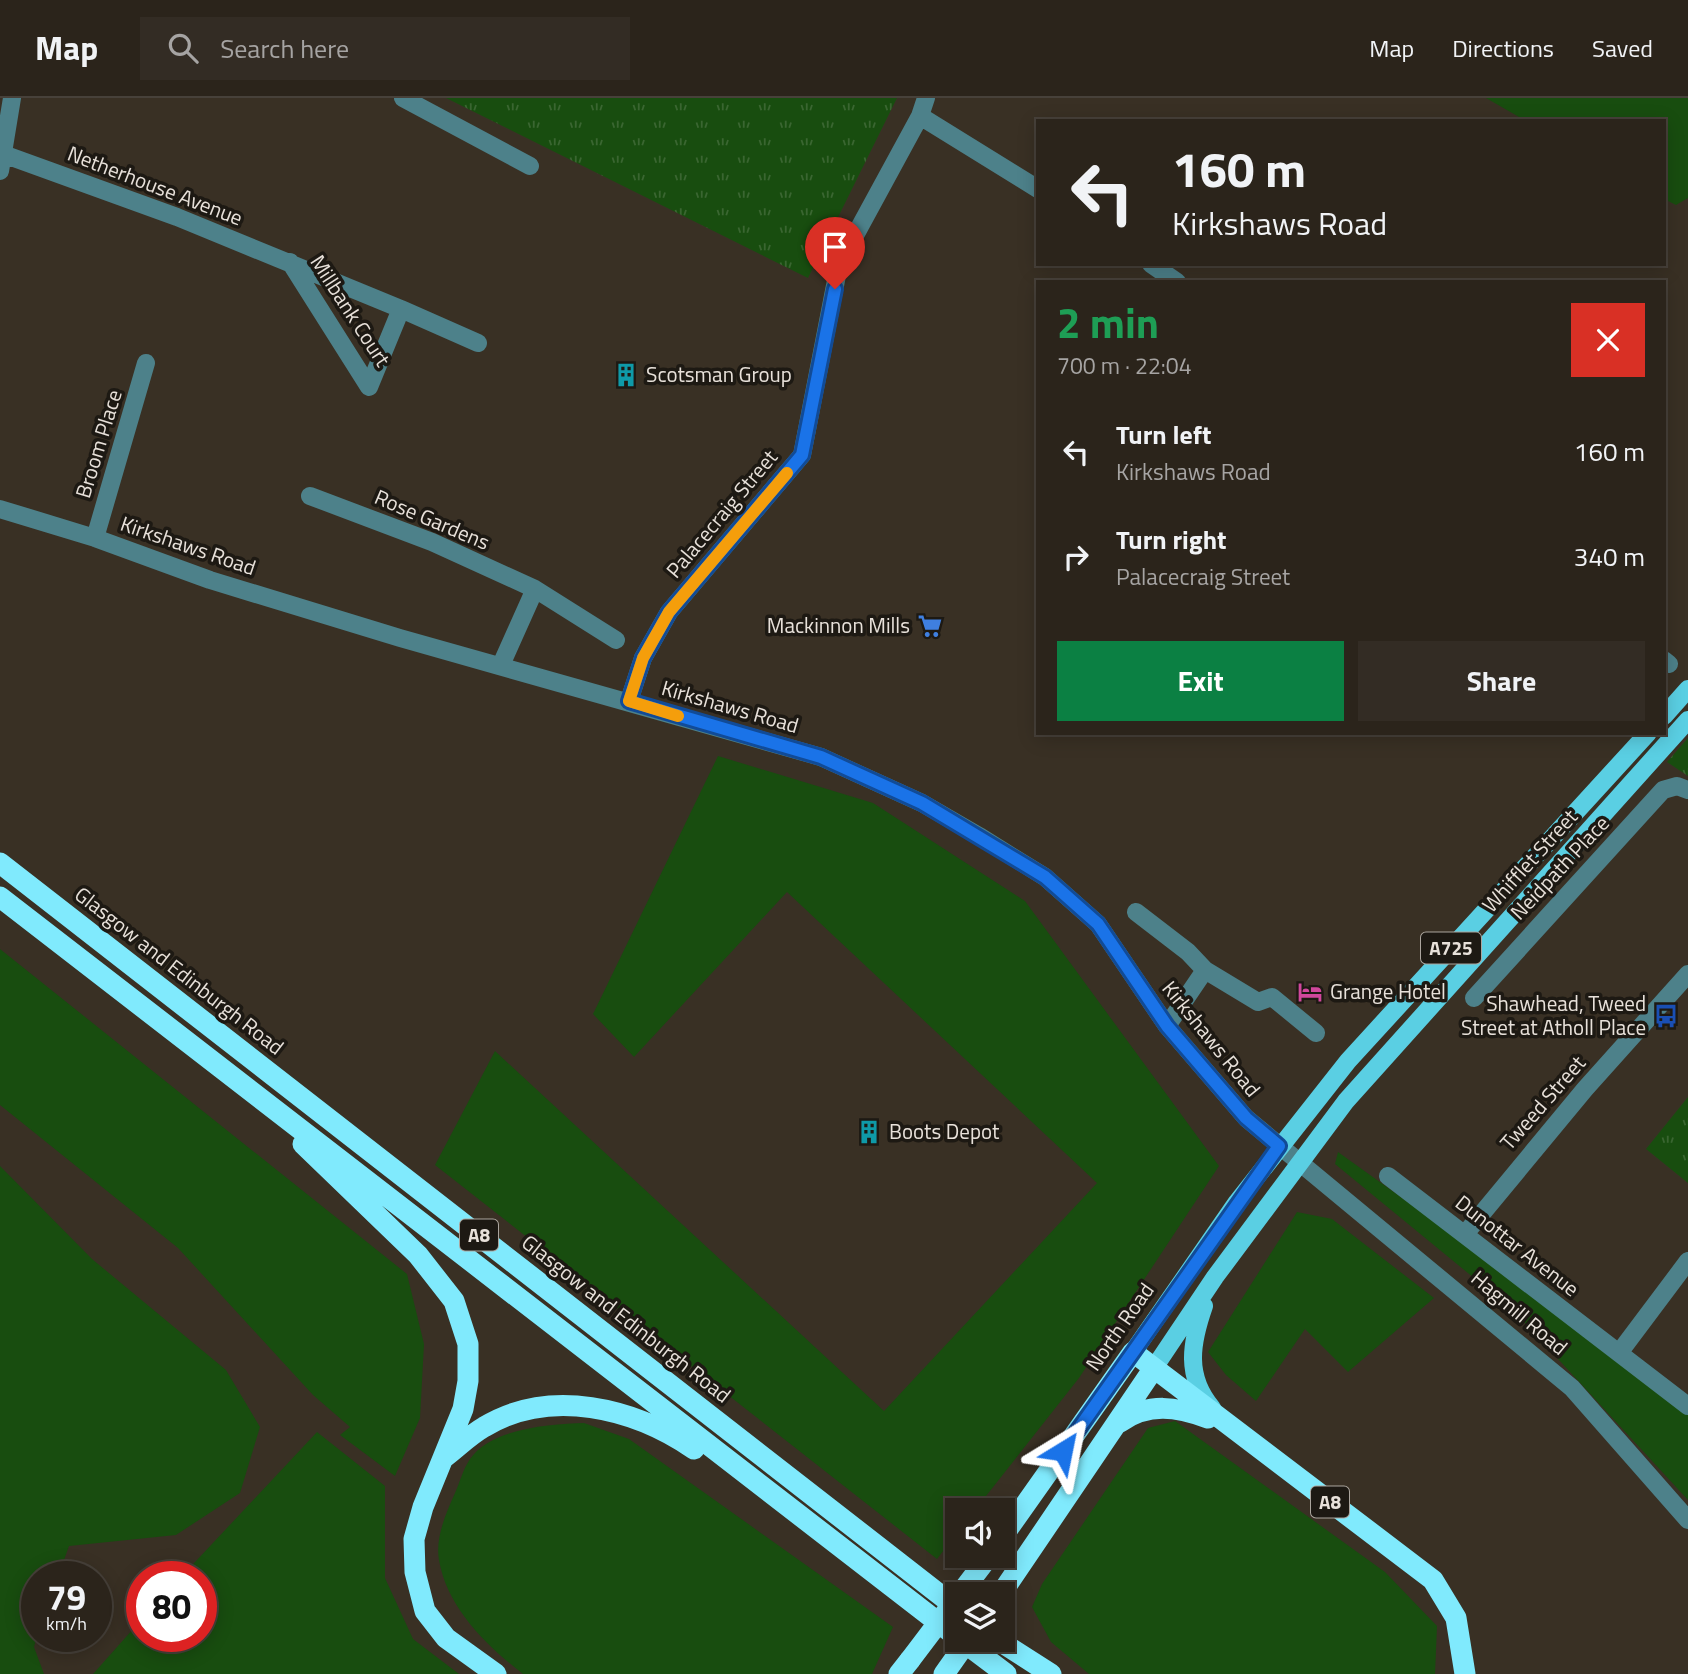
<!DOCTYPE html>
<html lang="en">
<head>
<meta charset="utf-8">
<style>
  :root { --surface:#2b241b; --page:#332c24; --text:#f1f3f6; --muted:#a6a4a3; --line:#47413a; --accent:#0b8043 }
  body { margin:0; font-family:"Titillium Web",sans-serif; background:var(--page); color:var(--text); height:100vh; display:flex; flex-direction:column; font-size:26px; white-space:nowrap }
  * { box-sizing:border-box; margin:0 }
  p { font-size:23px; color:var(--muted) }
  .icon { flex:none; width:38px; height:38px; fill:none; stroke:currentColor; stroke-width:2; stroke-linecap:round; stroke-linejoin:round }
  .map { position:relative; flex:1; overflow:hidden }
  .side { position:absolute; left:1036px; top:182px; width:630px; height:455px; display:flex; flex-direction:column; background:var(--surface); border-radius:0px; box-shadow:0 4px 18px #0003,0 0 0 2px var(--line) }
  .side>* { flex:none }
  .banner { position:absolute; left:1036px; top:21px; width:630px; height:147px; border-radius:0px; box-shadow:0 4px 18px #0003,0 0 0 2px var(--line); background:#2b241b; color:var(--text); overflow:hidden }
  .fabs { position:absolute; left:945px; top:1400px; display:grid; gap:14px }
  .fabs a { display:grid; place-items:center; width:70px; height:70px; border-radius:0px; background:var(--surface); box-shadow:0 4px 18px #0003,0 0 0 2px var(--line); font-size:35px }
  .speed { position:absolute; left:21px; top:1463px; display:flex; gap:14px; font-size:35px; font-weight:700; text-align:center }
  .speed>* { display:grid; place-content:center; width:91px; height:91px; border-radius:50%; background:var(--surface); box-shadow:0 4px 18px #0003,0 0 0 2px var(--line); line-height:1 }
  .speed small { font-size:18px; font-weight:400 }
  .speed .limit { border:10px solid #d22; background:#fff; color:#111 }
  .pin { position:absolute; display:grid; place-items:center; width:60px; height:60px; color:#fff; margin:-72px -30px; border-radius:50% 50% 50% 0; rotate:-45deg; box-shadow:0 0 7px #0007 }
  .pin .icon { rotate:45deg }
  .me { position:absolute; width:77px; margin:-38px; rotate:35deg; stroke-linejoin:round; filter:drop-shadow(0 0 5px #0008) }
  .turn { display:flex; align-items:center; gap:24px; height:147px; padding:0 21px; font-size:32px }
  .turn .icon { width:91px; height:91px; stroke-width:2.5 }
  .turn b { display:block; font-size:49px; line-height:60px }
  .round { display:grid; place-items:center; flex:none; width:74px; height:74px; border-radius:0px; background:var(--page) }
  .overview { display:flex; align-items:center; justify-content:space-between; height:119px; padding:0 21px }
  h1 { font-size:42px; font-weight:700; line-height:52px; color:#1e9e55 }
  .action { display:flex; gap:14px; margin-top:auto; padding:14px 21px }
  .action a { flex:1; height:80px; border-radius:0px; background:var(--accent); color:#fff; font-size:28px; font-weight:700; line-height:80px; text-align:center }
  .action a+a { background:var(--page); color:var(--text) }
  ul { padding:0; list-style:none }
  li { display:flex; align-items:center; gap:21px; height:105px; padding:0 21px }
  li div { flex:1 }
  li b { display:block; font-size:26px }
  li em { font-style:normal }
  header { display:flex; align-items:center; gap:42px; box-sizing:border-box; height:98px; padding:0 35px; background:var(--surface); border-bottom:2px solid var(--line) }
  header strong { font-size:33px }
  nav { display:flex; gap:38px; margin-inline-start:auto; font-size:24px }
  .search { width:490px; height:63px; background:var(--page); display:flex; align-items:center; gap:18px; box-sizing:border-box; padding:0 24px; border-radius:0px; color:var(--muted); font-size:26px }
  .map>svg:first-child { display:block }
  .grass { fill:#184d0f }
  .park { fill:url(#park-tufts) }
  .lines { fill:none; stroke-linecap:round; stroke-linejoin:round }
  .minor { stroke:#4d818a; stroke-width:18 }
  .major { stroke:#5acfe3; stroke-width:18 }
  .highway { stroke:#80eafd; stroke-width:21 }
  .highway-bridge { stroke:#80eafd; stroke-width:21 }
  .route-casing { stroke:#114b97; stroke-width:18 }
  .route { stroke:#1a73e8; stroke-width:12 }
  .slow { stroke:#f59e0b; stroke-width:12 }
  .labels { text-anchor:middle; stroke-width:7; stroke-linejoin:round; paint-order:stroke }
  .shield { fill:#1d1913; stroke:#aba59e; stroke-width:2 }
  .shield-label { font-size:19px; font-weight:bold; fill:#e8e1da }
  .street-label { font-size:21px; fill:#e8e1da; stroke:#1d1913 }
  .poi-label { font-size:21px; fill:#e8e1da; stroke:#1d1913; text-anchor:start }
</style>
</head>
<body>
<header>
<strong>Map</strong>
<div class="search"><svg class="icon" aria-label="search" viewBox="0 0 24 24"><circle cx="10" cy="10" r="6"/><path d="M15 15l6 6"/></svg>Search here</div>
<nav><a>Map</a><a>Directions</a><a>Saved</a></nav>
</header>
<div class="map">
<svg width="1688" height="1576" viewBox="0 0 1688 1576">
  <defs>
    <pattern id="park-tufts" width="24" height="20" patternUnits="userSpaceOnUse" patternTransform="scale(1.75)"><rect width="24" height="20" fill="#184d0f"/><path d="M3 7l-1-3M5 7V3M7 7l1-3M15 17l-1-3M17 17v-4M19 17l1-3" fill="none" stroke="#3a6631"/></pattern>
  </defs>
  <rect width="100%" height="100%" fill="#393024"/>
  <path class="grass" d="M 1486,0 L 1688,0 L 1688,100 L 1676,107 L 1664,101 L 1664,23 L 1526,23 Z
    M 718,658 L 873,705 L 1025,803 L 1219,1068 L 1079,1280 L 975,1412 L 957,1412 L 957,1435 L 937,1461 L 435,1067 L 495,953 L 884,1313 L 1097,1085 L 787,794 L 634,959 L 593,916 Z
    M 0,851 L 407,1176 L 424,1246 L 420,1320 L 395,1378 L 340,1337 L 350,1329 L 313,1297 L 178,1150 L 0,1007 Z
    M 1338,1054 L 1458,1140 L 1688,1316 L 1688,1402 L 1513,1212 L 1335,1066 Z
    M 0,1068 L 92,1161 L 226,1272 L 260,1329 L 240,1395 L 176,1437 L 69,1448 L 58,1479 L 37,1479 L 37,1538 L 34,1549 L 44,1576 L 0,1576 Z
    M 1297,1114 L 1332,1121 L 1434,1200 L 1348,1274 L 1305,1231 L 1256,1303 L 1226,1277 L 1208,1254 Z
    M 1175,1323 L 1385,1474 L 1437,1528 L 1435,1576 L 1089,1576 L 1051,1544 L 1032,1509 L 1042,1486 L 1148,1330 Z
    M 584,1325 L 629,1341 L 893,1529 L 872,1576 L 523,1576 C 487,1548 447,1510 439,1462 C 435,1440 446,1415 455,1395 C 460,1384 463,1371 470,1361 C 491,1330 551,1326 584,1325 Z
    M 317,1334 L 385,1388 L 385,1480 L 413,1541 L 459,1576 L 93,1576 L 142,1521 L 142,1538 L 201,1538 L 201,1479 L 181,1479 Z"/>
  <path class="park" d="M 446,0 L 897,0 L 808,180 Z
    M 1688,640 L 1688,678 L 1667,664 Z
    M 1688,999 L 1688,1085 L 1646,1051 Z"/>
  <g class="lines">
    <path class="minor" d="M 403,0 L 530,68
      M 920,18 L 1038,91
      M 3,56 L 177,119 L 401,211
      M 0,73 L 12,0
      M 290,164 L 369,289 L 401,211 L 478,245
      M 1151,166 L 1177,184
      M 310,398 L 432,444 L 535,491 L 501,567
      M 0,411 L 95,440 L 210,482 L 400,540 L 821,659 L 922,705 L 979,738 L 1045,779 L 1098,826 L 1167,928 L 1246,1020 L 1572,1290 L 1688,1422
      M 95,440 L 146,265
      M 535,491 L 616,542
      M 1664,562 L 1669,566
      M 629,603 L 643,560 L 669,514 L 802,357 L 839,167 L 920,18 L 926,0
      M 1136,814 L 1188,854 L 1205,872 L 1167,928
      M 1205,872 L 1258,904 L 1272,899 L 1316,935
      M 1474,900 L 1663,692 L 1677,688 L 1688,692
      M 1388,1078 L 1688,1308
      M 1465,1136 L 1585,991 L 1688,876
      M 1619,1255 L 1688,1163"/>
    <path class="major" d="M 1664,618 L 1688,591
      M 1204,1208 C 1191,1245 1185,1278 1212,1310
      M 1133,1254 L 1237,1104 L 1348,963 L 1648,635
      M 1154,1270 L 1215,1179 L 1346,1003 L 1688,622"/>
    <path class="highway" d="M 0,765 L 957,1510
      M 0,799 L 957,1539
      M 303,1046 L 418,1157 L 454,1203 L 468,1246 L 468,1283 L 463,1311 L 423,1409 L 414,1441 L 415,1474 L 425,1513 L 446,1540 L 496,1576
      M 1120,1324 C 1149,1304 1177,1309 1208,1320
      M 445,1359 C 458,1349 470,1337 484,1329 C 550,1289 634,1310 694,1351
      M 1003,1438 L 1133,1254 L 1433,1482 L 1456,1520 L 1465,1576
      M 960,1496 L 989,1458
      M 1001,1496 L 1154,1270
      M 961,1542 L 1006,1576
      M 1001,1544 L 1051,1576
      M 899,1576 L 910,1562"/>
    <path class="highway-bridge" d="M 910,1562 L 957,1500
      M 944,1576 L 968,1542"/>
  </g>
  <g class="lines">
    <g class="route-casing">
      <path id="route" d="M 835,191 L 802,357 L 669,514 L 643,560 L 629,603 L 821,659 L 922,705 L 1045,779 L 1098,826 L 1167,928 L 1246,1020 L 1279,1048 L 1063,1353"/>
    </g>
    <use href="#route" class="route"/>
    <path class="slow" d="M 678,618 L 629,603 L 643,560 L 669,514 L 787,375"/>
  </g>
  <defs>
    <g id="building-bare" transform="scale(1.89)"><path d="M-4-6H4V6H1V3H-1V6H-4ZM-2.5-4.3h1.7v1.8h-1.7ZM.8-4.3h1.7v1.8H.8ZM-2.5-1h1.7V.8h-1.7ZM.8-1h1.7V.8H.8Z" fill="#0f9aa8" stroke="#1d1913" stroke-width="2.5" paint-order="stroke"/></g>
    <g id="supermarket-bare" transform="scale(1.89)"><path d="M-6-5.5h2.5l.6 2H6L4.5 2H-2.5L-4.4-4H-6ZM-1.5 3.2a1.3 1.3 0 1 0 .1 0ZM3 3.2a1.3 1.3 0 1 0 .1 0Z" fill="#3f7fe0" stroke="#1d1913" stroke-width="2.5" paint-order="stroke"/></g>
    <g id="hotel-bare" transform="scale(1.89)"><path d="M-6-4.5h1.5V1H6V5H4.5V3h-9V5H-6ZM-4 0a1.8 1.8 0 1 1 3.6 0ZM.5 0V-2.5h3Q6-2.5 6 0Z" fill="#d1479c" stroke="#1d1913" stroke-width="2.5" paint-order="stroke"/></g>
    <g id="bus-bare" transform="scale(1.89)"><path d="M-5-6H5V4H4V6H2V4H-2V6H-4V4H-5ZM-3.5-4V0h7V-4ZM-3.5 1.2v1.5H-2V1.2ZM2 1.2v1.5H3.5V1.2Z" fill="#1a4fb4" stroke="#1d1913" stroke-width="2.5" paint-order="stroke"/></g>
  </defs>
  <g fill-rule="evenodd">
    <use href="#building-bare" x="626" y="277"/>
    <use href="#supermarket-bare" x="930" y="528"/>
    <use href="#hotel-bare" x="1310" y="894"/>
    <use href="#bus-bare" x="1666" y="918"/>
    <use href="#building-bare" x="869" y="1034"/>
  </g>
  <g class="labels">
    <g class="shield">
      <rect x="1421" y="834.5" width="60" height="31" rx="5"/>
      <rect x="460" y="1121.5" width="38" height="31" rx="5"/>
      <rect x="1311" y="1388.5" width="38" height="31" rx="5"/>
    </g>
    <g class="shield-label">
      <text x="1451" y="857">A725</text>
      <text x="479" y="1144">A8</text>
      <text x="1330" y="1411">A8</text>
    </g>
    <g class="street-label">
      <text transform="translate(155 88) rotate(21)" y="7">Netherhouse Avenue</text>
      <text transform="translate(350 213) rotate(57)" y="7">Millbank Court</text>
      <text transform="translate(99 346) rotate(-73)" y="7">Broom Place</text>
      <text transform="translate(722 416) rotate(-50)" y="7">Palacecraig Street</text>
      <text transform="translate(432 422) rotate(23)" y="7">Rose Gardens</text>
      <text transform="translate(188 448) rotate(19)" y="7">Kirkshaws Road</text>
      <text transform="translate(730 609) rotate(16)" y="7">Kirkshaws Road</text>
      <text transform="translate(1530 763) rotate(-48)" y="7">Whifflet Street</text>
      <text transform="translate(1560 770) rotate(-47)" y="7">Neidpath Place</text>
      <text transform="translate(179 873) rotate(38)" y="7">Glasgow and Edinburgh Road</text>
      <text transform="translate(1211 941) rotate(51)" y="7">Kirkshaws Road</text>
      <text transform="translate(1543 1005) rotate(-49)" y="7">Tweed Street</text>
      <text transform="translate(1517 1148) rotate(38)" y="7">Dunottar Avenue</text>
      <text transform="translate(1519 1215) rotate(40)" y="7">Hagmill Road</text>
      <text transform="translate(626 1221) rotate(38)" y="7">Glasgow and Edinburgh Road</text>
      <text transform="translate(1120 1229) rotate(-55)" y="7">North Road</text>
    </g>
    <g class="poi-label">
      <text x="646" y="284">Scotsman Group</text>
      <text x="910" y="535" text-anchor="end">Mackinnon Mills</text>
      <text x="1330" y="901">Grange Hotel</text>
      <text x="1646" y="913" text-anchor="end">Shawhead, Tweed<tspan x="1646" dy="24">Street at Atholl Place</tspan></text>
      <text x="889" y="1041">Boots Depot</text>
    </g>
  </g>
</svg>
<div class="fabs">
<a><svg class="icon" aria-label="sound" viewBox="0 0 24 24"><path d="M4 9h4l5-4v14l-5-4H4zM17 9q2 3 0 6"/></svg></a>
<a><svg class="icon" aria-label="layers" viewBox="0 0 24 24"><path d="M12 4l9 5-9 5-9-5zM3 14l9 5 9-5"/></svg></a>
</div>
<div class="speed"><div>79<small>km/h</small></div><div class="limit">80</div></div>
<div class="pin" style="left:835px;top:191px;background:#d93025"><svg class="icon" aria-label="arrive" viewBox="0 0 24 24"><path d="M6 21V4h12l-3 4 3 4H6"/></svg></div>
<svg class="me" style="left:1063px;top:1353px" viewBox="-20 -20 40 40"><path d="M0-17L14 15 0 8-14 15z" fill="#1a73e8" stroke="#fff" stroke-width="4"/></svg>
<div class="banner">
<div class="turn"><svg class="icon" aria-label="left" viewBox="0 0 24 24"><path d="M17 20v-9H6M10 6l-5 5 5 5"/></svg><div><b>160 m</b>Kirkshaws Road</div></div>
</div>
<section class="side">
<div class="overview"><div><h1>2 min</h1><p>700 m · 22:04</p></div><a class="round" style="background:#d93025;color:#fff"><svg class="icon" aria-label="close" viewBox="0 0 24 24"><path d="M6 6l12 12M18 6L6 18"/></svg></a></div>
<ul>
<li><svg class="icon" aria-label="left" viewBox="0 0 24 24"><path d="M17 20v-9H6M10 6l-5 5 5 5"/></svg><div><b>Turn left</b><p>Kirkshaws Road</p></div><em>160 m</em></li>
<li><svg class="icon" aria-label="right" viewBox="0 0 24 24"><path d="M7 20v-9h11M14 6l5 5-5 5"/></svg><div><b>Turn right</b><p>Palacecraig Street</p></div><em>340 m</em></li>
</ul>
<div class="action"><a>Exit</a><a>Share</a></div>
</section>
</div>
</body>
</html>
